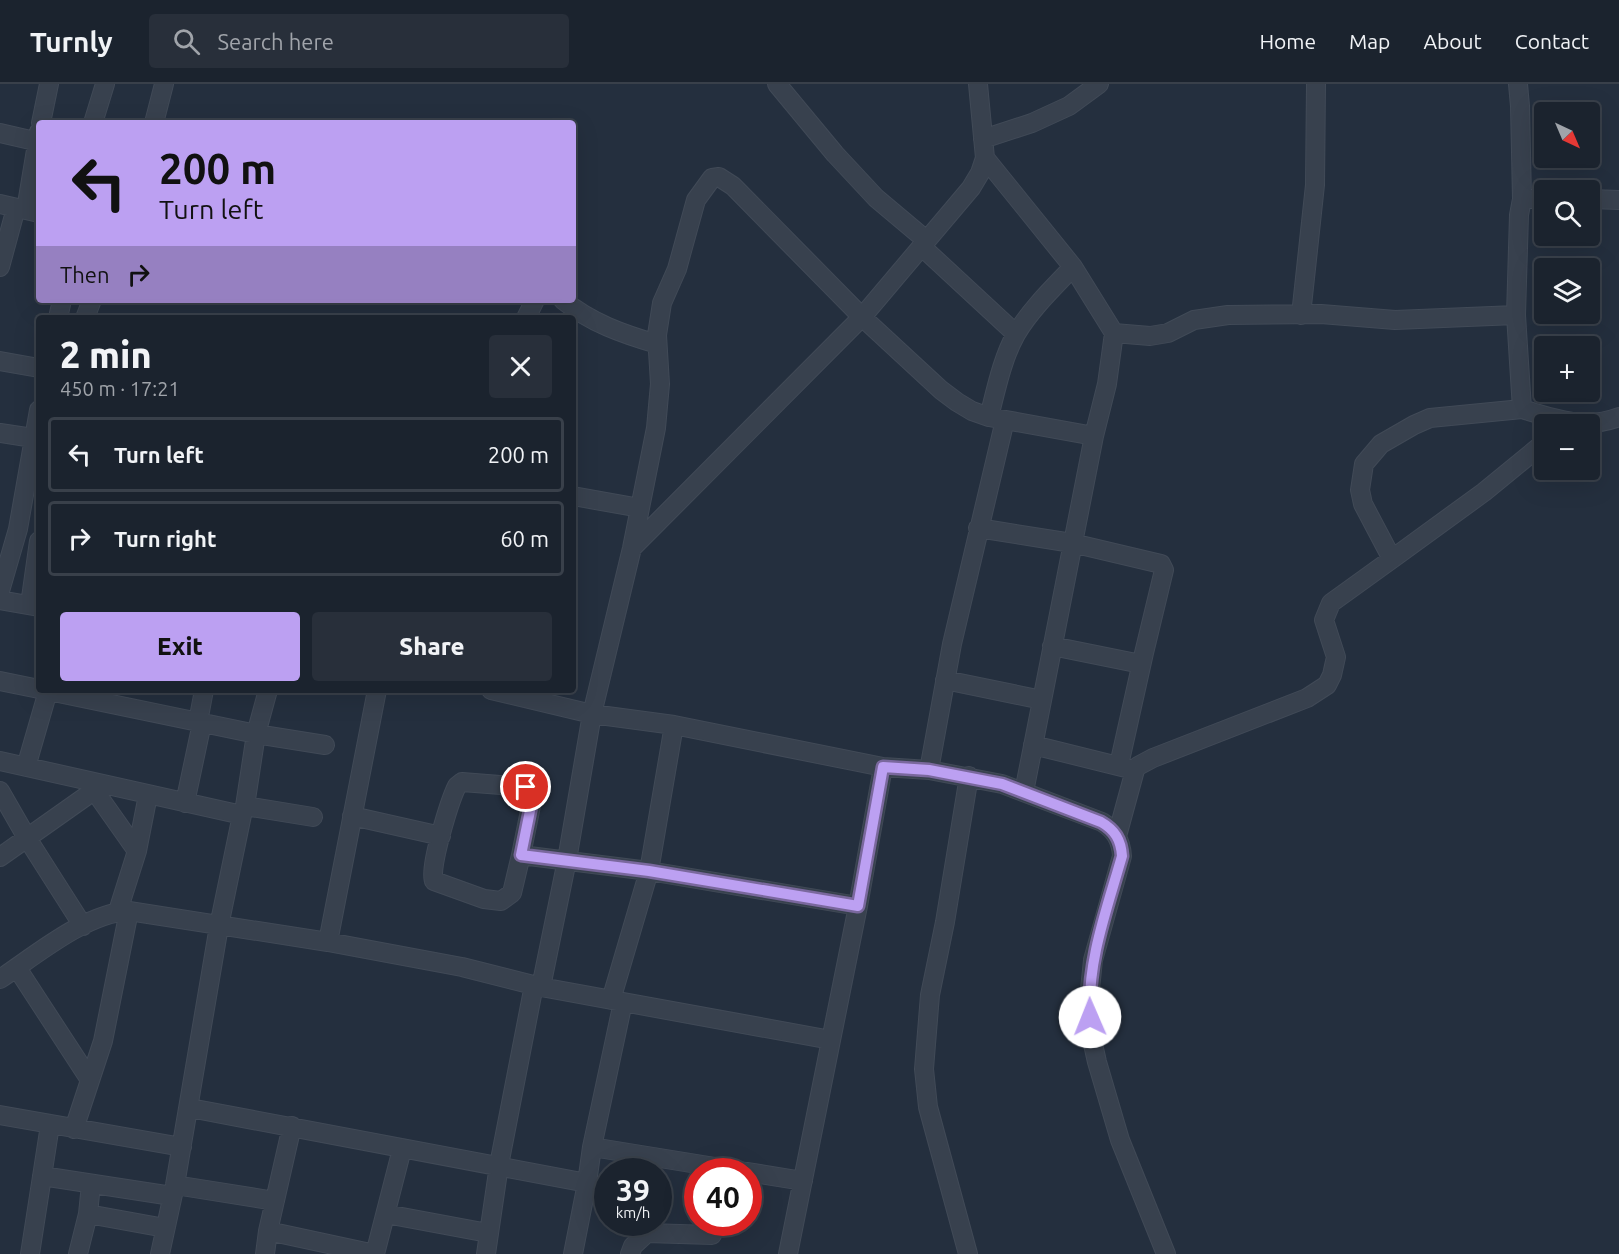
<!DOCTYPE html>
<html lang="en">
<head>
<meta charset="utf-8">
<style>
  :root { --surface:#1b232e; --page:#282f3a; --text:#f1f3f6; --muted:#a0a4aa; --line:#39404a; --accent:#bca0f2 }
  body { margin:0; font-family:Ubuntu,sans-serif; background:var(--page); color:var(--text); height:100vh; display:flex; flex-direction:column; font-size:22px; white-space:nowrap }
  * { box-sizing:border-box; margin:0 }
  p { font-size:20px; color:var(--muted) }
  .icon { flex:none; width:33px; height:33px; fill:none; stroke:currentColor; stroke-width:2; stroke-linecap:round; stroke-linejoin:round }
  .map { position:relative; flex:1; overflow:hidden }
  .details { position:absolute; left:36px; top:231px; width:540px; height:378px; display:flex; flex-direction:column; background:var(--surface); border-radius:6px; box-shadow:0 6px 24px #0002,0 0 0 2px var(--line) }
  .details>* { flex:none }
  .top-card { position:absolute; left:36px; top:36px; width:540px; height:183px; border-radius:6px; box-shadow:0 6px 24px #0002,0 0 0 2px var(--line); background:#bca0f2; color:#111; overflow:hidden }
  .needle { width:39px; rotate:136deg }
  .buttons { position:absolute; left:1534px; top:18px; display:grid; gap:12px }
  .buttons a { display:grid; place-items:center; width:66px; height:66px; border-radius:6px; background:var(--surface); box-shadow:0 6px 24px #0002,0 0 0 2px var(--line); font-size:30px }
  .speed { position:absolute; left:594px; top:1074px; display:flex; gap:12px; font-size:30px; font-weight:700; text-align:center }
  .speed>* { display:grid; place-content:center; width:78px; height:78px; border-radius:50%; background:var(--surface); box-shadow:0 6px 24px #0002,0 0 0 2px var(--line); line-height:1 }
  .speed small { font-size:15px; font-weight:400 }
  .speed .limit { border:9px solid #d22; background:#fff; color:#111 }
  .pin { position:absolute; display:grid; place-items:center; width:51px; height:51px; color:#fff; margin:-26px; border:3px solid #fff; border-radius:50%; box-shadow:0 2px 6px #0007 }
  .me { position:absolute; width:66px; margin:-33px; rotate:359deg; stroke-linejoin:round; filter:drop-shadow(0 0 4px #0008) }
  .turn { display:flex; align-items:center; gap:21px; height:126px; padding:0 24px; font-size:27px }
  .turn .icon { width:78px; height:78px; stroke-width:2.5 }
  .turn b { display:block; font-size:42px; line-height:51px }
  .then { display:flex; align-items:center; height:57px; padding:0 24px; background:#0003; gap:12px; font-size:22px }
  .round { display:grid; place-items:center; flex:none; width:63px; height:63px; border-radius:6px; background:var(--page) }
  .summary { display:flex; align-items:center; justify-content:space-between; height:102px; padding:0 24px }
  h1 { font-size:36px; font-weight:800; line-height:45px }
  .action { display:flex; gap:12px; margin-top:auto; padding:12px 24px }
  .action a { flex:1; height:69px; border-radius:6px; background:var(--accent); color:#111; font-size:24px; font-weight:800; line-height:69px; text-align:center }
  .action a+a { background:var(--page); color:var(--text) }
  ul { padding:0; list-style:none }
  li { display:flex; align-items:center; gap:18px; height:75px; margin:0 12px 9px; padding:0 12px; border:3px solid var(--line); border-radius:6px }
  li div { flex:1 }
  li b { display:block; font-size:22px }
  li em { font-style:normal }
  header { display:flex; align-items:center; gap:36px; box-sizing:border-box; height:84px; padding:0 30px; background:var(--surface); border-bottom:2px solid var(--line) }
  header strong { font-size:28px }
  nav { display:flex; gap:33px; margin-inline-start:auto; font-size:21px }
  .search { width:420px; height:54px; background:var(--page); display:flex; align-items:center; gap:15px; box-sizing:border-box; padding:0 21px; border-radius:6px; color:var(--muted); font-size:22px }
  .map>svg:first-child { display:block }
  .lines { fill:none; stroke-linecap:round; stroke-linejoin:round }
  .minor-casing { stroke:#414a57; stroke-width:20 }
  .minor { stroke:#38414e; stroke-width:18 }
  .route-casing { stroke:#7a689d; stroke-width:15 }
  .route { stroke:#bca0f2; stroke-width:10 }
</style>
</head>
<body>
<header>
<strong>Turnly</strong>
<div class="search"><svg class="icon" aria-label="search" viewBox="0 0 24 24"><circle cx="10" cy="10" r="6"/><path d="M15 15l6 6"/></svg>Search here</div>
<nav><a>Home</a><a>Map</a><a>About</a><a>Contact</a></nav>
</header>
<div class="map">
<svg width="1619" height="1170" viewBox="0 0 1619 1170">
  <rect width="100%" height="100%" fill="#242f3e"/>
  <g class="lines">
    <g class="minor-casing">
      <path id="minor" d="M 777,0 L 835,70 L 876,114 L 926,156
        M 1518,0 L 1520,22 L 1522,115
        M 41,39 L 49,0
        M 93,39 L 105,0
        M 154,39 L 164,0
        M 0,49 L 39,58
        M 983,55 L 1032,39 L 1069,22 L 1099,0
        M 985,74 L 1073,183 L 1114,249 L 1107,300 L 1094,352
        M 1590,115 L 1619,116
        M 0,120 L 39,129
        M 26,126 L 39,48
        M 921,162 L 1016,250
        M 0,183 L 16,124
        M 563,216 C 591,239 623,250 657,260
        M 1301,231 L 1315,101 L 1316,0
        M 58,234 L 62,216
        M 85,234 L 92,216
        M 526,234 L 535,216
        M 1114,249 L 1150,252 L 1168,249 L 1194,236 L 1228,231 L 1321,230 L 1395,236 L 1516,231 L 1519,131 L 1522,115 L 1545,115
        M 0,277 L 39,284
        M 1522,325 C 1555,335 1585,346 1619,333
        M 989,333 C 996,306 1002,275 1016,250 C 1031,225 1053,204 1073,183
        M 0,349 L 33,354
        M 573,412 L 640,424
        M 978,444 L 1072,459 L 1161,480 L 1164,486 L 1144,569 L 1119,681
        M 632,464 L 862,233 L 971,104 L 980,89 L 985,74 L 978,0
        M 1392,475 L 1484,408 L 1545,358
        M 0,507 L 18,445 L 39,326
        M 0,516 L 39,523
        M 30,521 L 39,457
        M 1052,562 L 1141,580
        M 945,596 L 1042,616
        M 0,597 L 39,605
        M 44,606 L 256,650 L 325,661
        M 491,606 L 592,630 L 674,641 L 883,683 L 858,822 L 788,1170
        M 198,638 L 204,606
        M 1033,661 L 1130,685
        M 0,677 L 242,731
        M 26,683 L 48,607
        M 883,683 L 929,686 L 1002,700 L 1102,738 C 1115,746 1121,756 1122,772 L 1093,876 L 1089,915 L 1091,951 L 1097,978 L 1120,1056 L 1166,1170
        M 929,686 L 952,560 L 1005,336
        M 94,706 L 137,767
        M 0,707 L 27,754 L 83,842
        M 185,719 L 202,639
        M 245,722 L 313,733
        M 352,732 L 441,752
        M 1117,752 L 1135,686 L 1138,682 L 1153,674 L 1307,614 L 1327,601 L 1332,591 L 1336,573 L 1324,536 L 1331,519 L 1392,475 L 1363,420 L 1360,406 L 1364,380 L 1381,360 L 1414,341 L 1430,334 L 1522,325 L 1516,231
        M 521,771 L 512,809 L 501,817 L 484,815 L 434,797 C 428,786 450,716 457,702 L 462,698 L 526,703 L 532,706 L 533,712 L 521,771 L 649,787 L 858,822
        M 0,773 L 102,701
        M 118,827 L 137,767 L 148,711
        M 328,858 L 377,606
        M 17,884 L 90,996
        M 0,895 C 36,871 86,829 129,827 L 328,858 L 462,883 L 541,903 L 831,956
        M 541,903 L 567,776 L 592,630 L 632,464 L 656,344 L 660,300 L 657,251 L 662,219 L 677,185 L 696,116 L 712,94 L 719,93 L 733,102 L 862,233 L 941,306 L 957,318 L 972,327 L 989,333 L 1094,352 L 1024,708
        M 611,916 L 649,787 L 674,641
        M 190,1024 L 587,1099
        M 0,1031 L 182,1063
        M 74,1045 L 103,957 L 129,827
        M 592,1063 L 746,1088
        M 748,1088 L 803,1097
        M 42,1092 L 172,1112
        M 175,1101 L 275,1117
        M 88,1130 L 165,1144
        M 386,1130 L 488,1149
        M 268,1147 L 375,1170
        M 30,1170 L 50,1041
        M 78,1170 L 88,1130 L 91,1100
        M 160,1170 L 175,1101 L 219,842 L 242,731 L 245,722 L 256,650 L 268,606
        M 265,1170 L 268,1147 L 292,1042
        M 375,1170 L 402,1065
        M 486,1170 L 499,1081 L 534,901
        M 573,1170 L 587,1099 L 592,1063 L 623,918
        M 630,1170 L 633,1162 L 647,1149 L 712,1151
        M 968,1170 L 928,1023 L 924,985 L 930,911 L 945,838 L 969,692"/>
    </g>
    <use href="#minor" class="minor"/>
  </g>
  <g class="lines">
    <g class="route-casing">
      <path id="route" d="M 526,703 L 532,706 L 533,712 L 521,771 L 649,787 L 858,822 L 883,683 L 929,686 L 1002,700 L 1101,738 C 1115,746 1121,756 1122,772 C 1107,825 1087,877 1090,933"/>
    </g>
    <use href="#route" class="route"/>
  </g>
</svg>
<div class="buttons">
<a><svg class="needle" viewBox="-14 -14 28 28"><path d="M0-13l5 13h-10z" fill="#e53935"/><path d="M0 13l5-13h-10z" fill="#a0a4aa"/></svg></a>
<a><svg class="icon" aria-label="search" viewBox="0 0 24 24"><circle cx="10" cy="10" r="6"/><path d="M15 15l6 6"/></svg></a>
<a><svg class="icon" aria-label="layers" viewBox="0 0 24 24"><path d="M12 4l9 5-9 5-9-5zM3 14l9 5 9-5"/></svg></a>
<a>+</a>
<a>−</a>
</div>
<div class="speed"><div>39<small>km/h</small></div><div class="limit">40</div></div>
<div class="pin" style="left:526px;top:703px;background:#d93025"><svg class="icon" aria-label="arrive" viewBox="0 0 24 24"><path d="M6 21V4h12l-3 4 3 4H6"/></svg></div>
<svg class="me" style="left:1090px;top:933px" viewBox="-20 -20 40 40"><circle r="19" fill="#fff"/><path d="M0-13L10 11 0 6-10 11z" fill="#bca0f2"/></svg>
<div class="top-card">
<div class="turn"><svg class="icon" aria-label="left" viewBox="0 0 24 24"><path d="M17 20v-9H6M10 6l-5 5 5 5"/></svg><div><b>200 m</b>Turn left</div></div>
<div class="then">Then<svg class="icon" aria-label="right" viewBox="0 0 24 24"><path d="M7 20v-9h11M14 6l5 5-5 5"/></svg></div>
</div>
<section class="details">
<div class="summary"><div><h1>2 min</h1><p>450 m · 17:21</p></div><a class="round"><svg class="icon" aria-label="close" viewBox="0 0 24 24"><path d="M6 6l12 12M18 6L6 18"/></svg></a></div>
<ul>
<li><svg class="icon" aria-label="left" viewBox="0 0 24 24"><path d="M17 20v-9H6M10 6l-5 5 5 5"/></svg><div><b>Turn left</b></div><em>200 m</em></li>
<li><svg class="icon" aria-label="right" viewBox="0 0 24 24"><path d="M7 20v-9h11M14 6l5 5-5 5"/></svg><div><b>Turn right</b></div><em>60 m</em></li>
</ul>
<div class="action"><a>Exit</a><a>Share</a></div>
</section>
</div>
</body>
</html>
